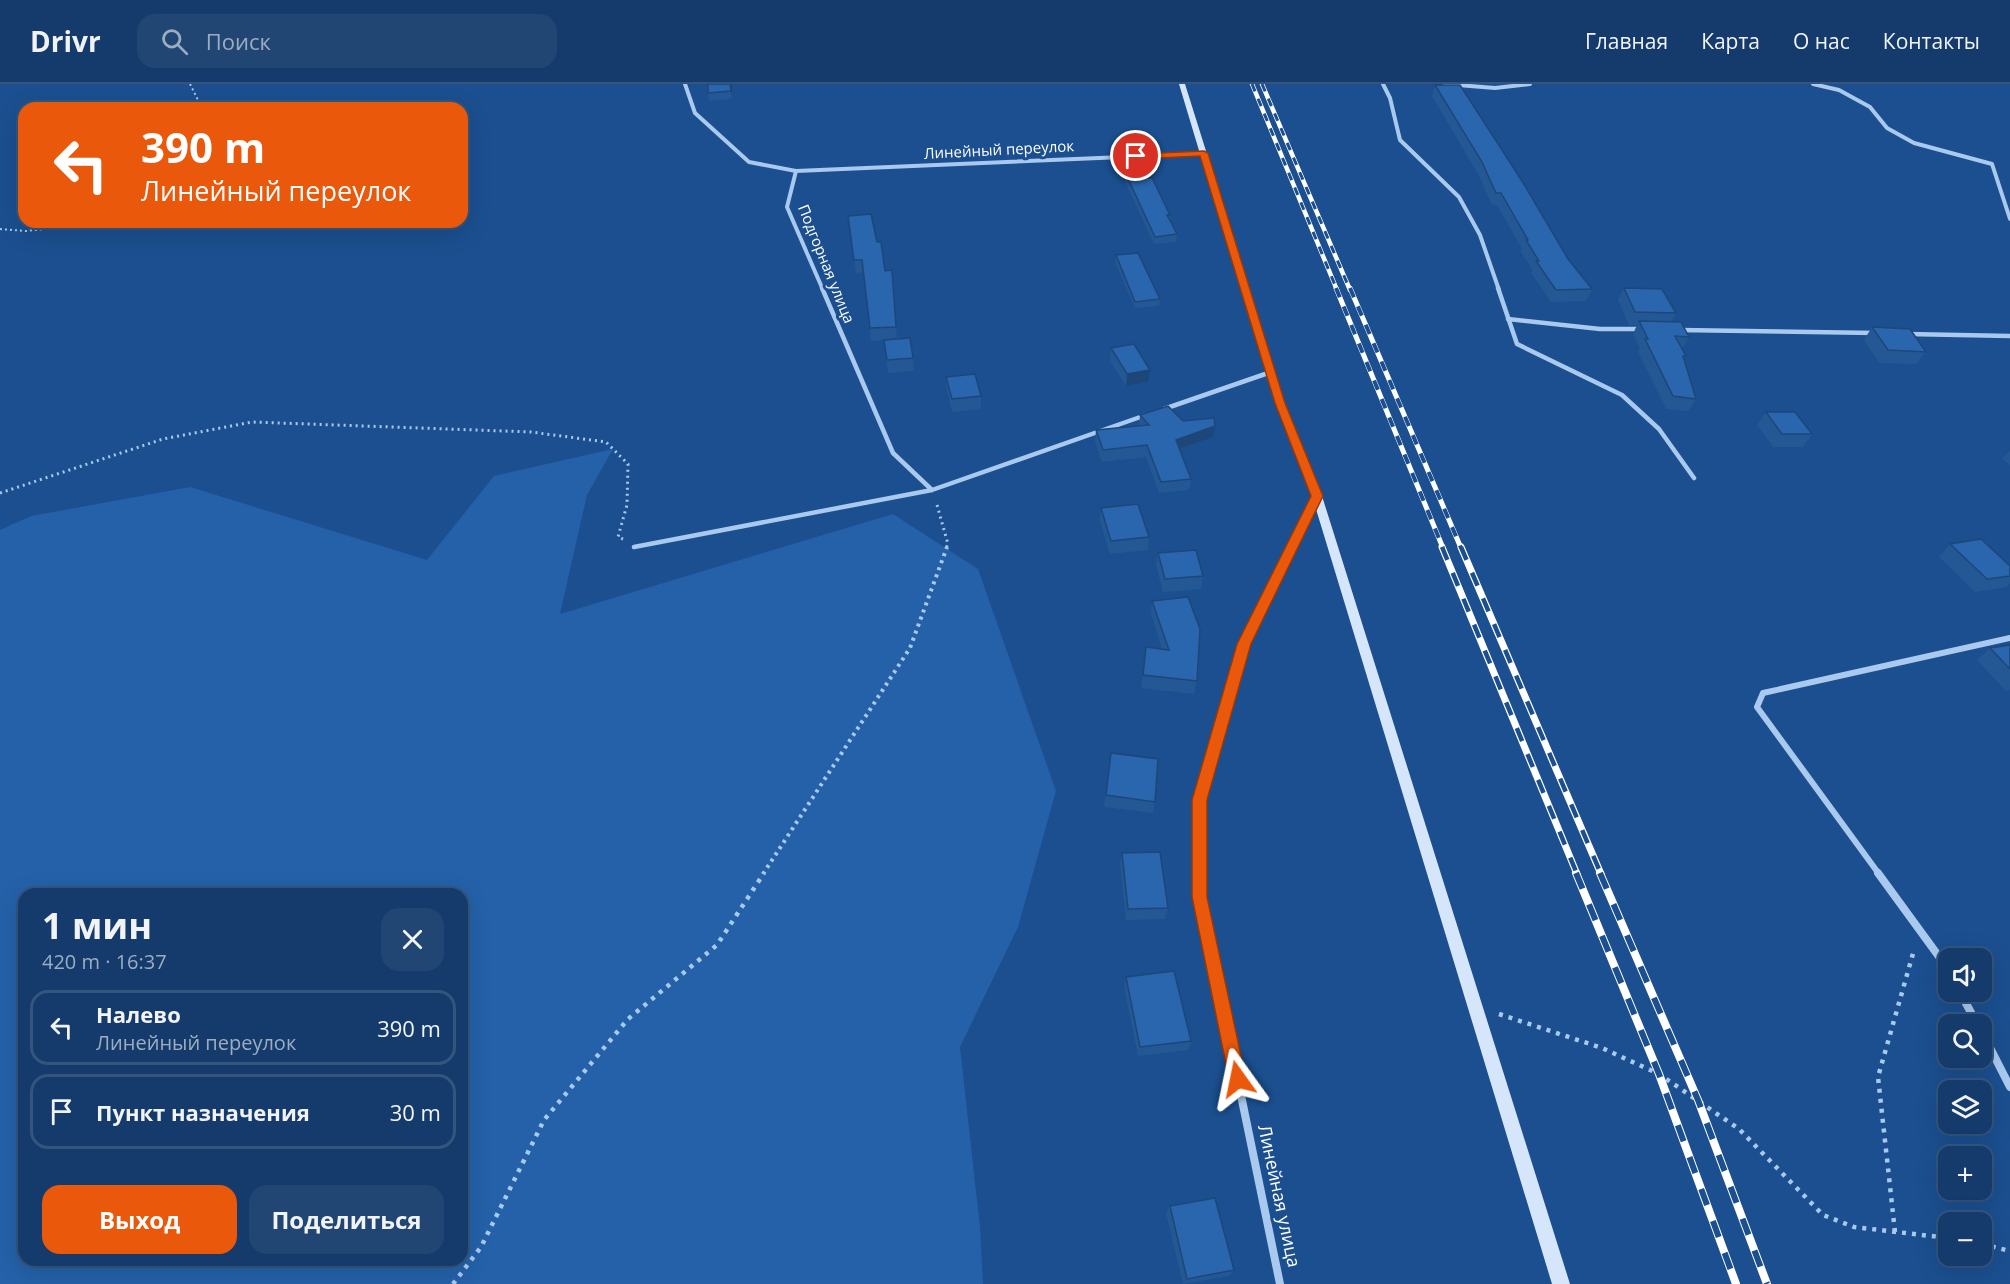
<!DOCTYPE html>
<html lang="ru">
<head>
<meta charset="utf-8">
<style>
  :root { --surface:#143b6b; --page:#214673; --text:#f1f3f6; --muted:#9dadc1; --line:#33557e; --accent:#ea580c }
  body { margin:0; font-family:"Open Sans",sans-serif; background:var(--page); color:var(--text); height:100vh; display:flex; flex-direction:column; font-size:22px; white-space:nowrap }
  * { box-sizing:border-box; margin:0 }
  p { font-size:20px; color:var(--muted) }
  .icon { flex:none; width:33px; height:33px; fill:none; stroke:currentColor; stroke-width:2; stroke-linecap:round; stroke-linejoin:round }
  .map { position:relative; flex:1; overflow:hidden }
  .drawer { position:absolute; left:18px; top:804px; width:450px; height:378px; display:flex; flex-direction:column; background:var(--surface); border-radius:18px; box-shadow:0 6px 24px #0002,0 0 0 2px var(--line) }
  .drawer>* { flex:none }
  .top-card { position:absolute; left:18px; top:18px; width:450px; height:126px; border-radius:18px; box-shadow:0 6px 24px #0002,0 0 0 2px var(--line); background:#ea580c; color:#fff; overflow:hidden }
  .fabs { position:absolute; left:1938px; top:864px; display:grid; gap:12px }
  .fabs a { display:grid; place-items:center; width:54px; height:54px; border-radius:12px; background:var(--surface); box-shadow:0 6px 24px #0002,0 0 0 2px var(--line); font-size:30px }
  .pin { position:absolute; display:grid; place-items:center; width:51px; height:51px; color:#fff; margin:-26px; border:3px solid #fff; border-radius:50%; box-shadow:0 2px 6px #0007 }
  .me { position:absolute; width:66px; margin:-33px; rotate:348deg; stroke-linejoin:round; filter:drop-shadow(0 0 4px #0008) }
  .turn { display:flex; align-items:center; gap:21px; height:126px; padding:0 24px; font-size:27px }
  .turn .icon { width:78px; height:78px; stroke-width:2.5 }
  .turn b { display:block; font-size:42px; line-height:51px }
  .round { display:grid; place-items:center; flex:none; width:63px; height:63px; border-radius:18px; background:var(--page) }
  .summary { display:flex; align-items:center; justify-content:space-between; height:102px; padding:0 24px }
  h1 { font-size:36px; font-weight:700; line-height:45px }
  .cta { display:flex; gap:12px; margin-top:auto; padding:12px 24px }
  .cta a { flex:1; height:69px; border-radius:18px; background:var(--accent); color:#fff; font-size:24px; font-weight:700; line-height:69px; text-align:center }
  .cta a+a { background:var(--page); color:var(--text) }
  ul { padding:0; list-style:none }
  li { display:flex; align-items:center; gap:18px; height:75px; margin:0 12px 9px; padding:0 12px; border:3px solid var(--line); border-radius:18px }
  li div { flex:1 }
  li b { display:block; font-size:22px }
  li em { font-style:normal }
  header { display:flex; align-items:center; gap:36px; box-sizing:border-box; height:84px; padding:0 30px; background:var(--surface); border-bottom:2px solid var(--line) }
  header strong { font-size:28px }
  nav { display:flex; gap:33px; margin-inline-start:auto; font-size:21px }
  .search { width:420px; height:54px; background:var(--page); display:flex; align-items:center; gap:15px; box-sizing:border-box; padding:0 21px; border-radius:18px; color:var(--muted); font-size:22px }
  .map>svg:first-child { display:block }
  .green { fill:#2461a8; fill-rule:evenodd }
  .lines { fill:none; stroke-linecap:round; stroke-linejoin:round }
  .path-far3 { stroke:#a9c9ee; stroke-width:2; stroke-dasharray:2 3; stroke-linecap:butt }
  .path-far2 { stroke:#a9c9ee; stroke-width:3; stroke-dasharray:2 4; stroke-linecap:butt }
  .path-far1 { stroke:#a9c9ee; stroke-width:4; stroke-dasharray:3 4.5; stroke-linecap:butt }
  .path { stroke:#a9c9ee; stroke-width:4.5; stroke-dasharray:4 6; stroke-linecap:butt }
  .street-far3 { stroke:#a9c9ee; stroke-width:4 }
  .street-far2 { stroke:#a9c9ee; stroke-width:4.5 }
  .street-far1 { stroke:#a9c9ee; stroke-width:6 }
  .street { stroke:#a9c9ee; stroke-width:8 }
  .secondary { fill:#d6e6fa; fill-rule:evenodd }
  .rail-far3-casing { stroke:#fff; stroke-width:4.5 }
  .rail-far2-casing { stroke:#fff; stroke-width:5 }
  .rail-far1-casing { stroke:#fff; stroke-width:7 }
  .rail-casing { stroke:#fff; stroke-width:8 }
  .rail-far3 { stroke:#1b4f8f; stroke-width:3; stroke-dasharray:8; stroke-linecap:butt }
  .rail-far2 { stroke:#1b4f8f; stroke-width:4; stroke-dasharray:10; stroke-linecap:butt }
  .rail-far1 { stroke:#1b4f8f; stroke-width:4.5; stroke-dasharray:14; stroke-linecap:butt }
  .rail { stroke:#1b4f8f; stroke-width:6; stroke-dasharray:17; stroke-linecap:butt }
  .wall { fill:#245895 }
  .shaded-wall { fill:#1d4779 }
  .building { fill:#2a66ad; stroke:#1d4779; stroke-width:1.5 }
  .route { fill:#ea580c; stroke:#983908; stroke-width:1.5 }
  .labels { text-anchor:middle; stroke-width:6; stroke-linejoin:round; paint-order:stroke }
  .far-street-label { font-size:15px; fill:#fff; stroke:#1b4f8f }
  .street-label { font-size:18px; fill:#fff; stroke:#1b4f8f }
</style>
</head>
<body>
<header>
<strong>Drivr</strong>
<div class="search"><svg class="icon" aria-label="search" viewBox="0 0 24 24"><circle cx="10" cy="10" r="6"/><path d="M15 15l6 6"/></svg>Поиск</div>
<nav><a>Главная</a><a>Карта</a><a>О нас</a><a>Контакты</a></nav>
</header>
<div class="map">
<svg width="2010" height="1200" viewBox="0 0 2010 1200">
  <rect width="100%" height="100%" fill="#1b4f8f"/>
  <path class="green" d="M 613,365 L 587,411 L 560,530 L 893,430 L 978,485 L 1056,707 L 1018,843 L 960,963 L 980,1143 L 983,1200 L 0,1200 L 0,446 L 31,432 L 190,403 L 427,476 L 494,392 ZM 24,810 L 462,810 L 462,1176 L 24,1176 Z"/>
  <g class="lines">
    <path class="path-far3" d="M 190,0 L 202,24
      M 0,145 L 26,147 L 104,138"/>
    <path class="path-far2" d="M 0,409 L 163,355 L 252,338 L 531,348 L 606,358 L 628,380 L 627,421 L 618,453 L 623,455
      M 937,421 L 948,460 L 946,464"/>
    <path class="path-far1" d="M 763,790 L 910,564 L 947,463"/>
    <path class="path" d="M 1499,930 L 1602,964 L 1659,990 L 1739,1045 L 1823,1131 L 1854,1143 L 1948,1154
      M 1895,1148 L 1878,993 L 1914,866
      M 1982,1160 L 2010,1167
      M 453,1200 L 481,1163 L 544,1036 L 628,935 L 717,861 L 764,789"/>
    <path class="street-far3" d="M 685,0 L 695,29 L 749,78 L 796,87 L 1123,73
      M 1383,0 L 1390,14 L 1400,56 L 1459,113 L 1480,151 L 1499,206
      M 1445,0 L 1495,4 L 1530,0
      M 1813,0 L 1839,6 L 1870,23 L 1887,44 L 1914,59 L 1992,80 L 2010,135
      M 1134,72 L 1204,69
      M 796,87 L 787,123 L 823,206"/>
    <path class="street-far2" d="M 822,204 L 893,369 L 932,406
      M 1498,204 L 1517,260 L 1622,311 L 1659,345 L 1694,394
      M 1508,235 L 1600,245 L 1642,245
      M 1679,246 L 1876,249
      M 1907,250 L 2010,252
      M 1164,325 L 1271,288
      M 634,463 L 932,406 L 1146,331
      M 1291,464 L 1317,412"/>
    <path class="street-far1" d="M 1200,790 L 1199,716 L 1244,560 L 1292,463
      M 1879,790 L 1757,623 L 1763,609 L 2010,554"/>
    <path class="street" d="M 1200,789 L 1200,813 L 1280,1200
      M 1878,789 L 1948,885
      M 1960,908 L 1977,940
      M 1982,948 L 2010,1003"/>
    <path class="secondary" d="M 1179,0 L 1185,0 L 1285,319 L 1322,412 L 1570,1200 L 1552,1200 L 1312,412 L 1275,319 Z"/>
    <g class="rail-far3-casing">
      <path id="rail-far3" d="M 1252,0 L 1337,206
        M 1262,0 L 1350,206"/>
    </g>
    <g class="rail-far2-casing">
      <path id="rail-far2" d="M 1336,204 L 1443,464
        M 1350,204 L 1461,464"/>
    </g>
    <g class="rail-far1-casing">
      <path id="rail-far1" d="M 1442,463 L 1577,790
        M 1461,463 L 1601,790"/>
    </g>
    <g class="rail-casing">
      <path id="rail" d="M 1576,789 L 1659,990 L 1736,1200
        M 1600,789 L 1698,1016 L 1767,1200"/>
    </g>
    <use href="#rail-far3" class="rail-far3"/>
    <use href="#rail-far2" class="rail-far2"/>
    <use href="#rail-far1" class="rail-far1"/>
    <use href="#rail" class="rail"/>
  </g>
  <path class="wall" d="M 708,0 L 732,0 L 732,15 L 709,17 L 708,9 Z
    M 1435,1 L 1568,175 L 1592,205 L 1586,217 L 1551,218 L 1531,189 L 1533,186 L 1521,168 L 1522,165 L 1497,121 L 1492,121 L 1478,90 L 1432,12 Z
    M 1118,73 L 1149,94 L 1170,131 L 1170,136 L 1177,150 L 1176,158 L 1154,160 L 1117,80 Z
    M 849,144 L 877,158 L 885,187 L 892,186 L 897,255 L 913,274 L 914,287 L 888,289 L 884,256 L 871,257 L 864,188 L 856,189 Z
    M 1116,171 L 1160,215 L 1159,222 L 1135,224 L 1115,178 Z
    M 1624,204 L 1676,229 L 1671,238 L 1689,253 L 1682,265 L 1686,272 L 1684,276 L 1696,315 L 1688,327 L 1666,325 L 1638,268 L 1640,265 L 1633,250 L 1637,241 L 1629,241 L 1618,216 Z
    M 1872,243 L 1926,268 L 1916,280 L 1879,279 L 1864,256 Z
    M 1111,264 L 1148,298 L 1126,302 L 1110,277 Z
    M 946,293 L 981,312 L 981,325 L 952,328 L 947,306 Z
    M 1766,328 L 1812,350 L 1803,363 L 1773,363 L 1757,341 Z
    M 1140,331 L 1183,337 L 1213,353 L 1180,365 L 1191,395 L 1189,406 L 1159,409 L 1146,373 L 1102,378 L 1095,357 L 1096,346 L 1139,342 Z
    M 2010,367 L 2010,381 L 2002,375 Z
    M 1101,424 L 1149,453 L 1148,466 L 1110,470 L 1100,437 Z
    M 1950,460 L 2010,482 L 2010,499 L 2007,503 L 1975,508 L 1939,473 Z
    M 1158,469 L 1203,492 L 1201,505 L 1163,508 L 1156,481 Z
    M 1152,517 L 1197,597 L 1194,610 L 1141,604 L 1146,563 L 1162,565 L 1151,529 Z
    M 2010,561 L 2010,606 L 2006,607 L 1977,576 L 1990,564 Z
    M 1111,669 L 1155,718 L 1153,729 L 1104,723 Z
    M 1122,769 L 1168,824 L 1165,835 L 1126,836 L 1120,780 Z
    M 1126,893 L 1191,957 L 1188,966 L 1138,972 L 1124,903 Z
    M 1170,1122 L 1234,1186 L 1229,1192 L 1183,1200 L 1166,1129 Z"/>
  <path class="shaded-wall" d="M 730,0 L 732,0 L 732,15 L 731,7 Z
    M 1150,286 L 1148,298 L 1126,302 L 1127,290 Z
    M 1215,342 L 1213,353 L 1174,367 L 1176,356 Z"/>
  <path class="building" d="M 708,0 L 730,0 L 731,7 L 708,9 Z
    M 1435,1 L 1460,1 L 1522,97 L 1568,175 L 1592,205 L 1556,206 L 1536,177 L 1539,177 L 1526,156 L 1528,156 L 1501,109 L 1496,109 L 1482,78 Z
    M 1140,72 L 1149,94 L 1152,94 L 1170,131 L 1167,131 L 1177,150 L 1155,153 L 1118,73 Z
    M 871,130 L 877,158 L 881,158 L 885,187 L 892,186 L 896,243 L 870,244 L 862,176 L 854,176 L 848,132 Z
    M 1138,169 L 1160,215 L 1135,218 L 1116,171 Z
    M 1624,204 L 1662,205 L 1676,229 L 1635,228 Z
    M 1639,237 L 1681,238 L 1689,253 L 1675,252 L 1686,272 L 1683,272 L 1696,315 L 1673,312 L 1645,255 L 1648,255 Z
    M 1872,243 L 1910,245 L 1926,268 L 1888,266 Z
    M 910,254 L 913,274 L 887,276 L 884,256 Z
    M 1134,260 L 1150,286 L 1127,290 L 1111,264 Z
    M 975,290 L 981,312 L 952,315 L 946,293 Z
    M 1168,322 L 1183,337 L 1214,334 L 1215,342 L 1176,356 L 1191,395 L 1161,398 L 1147,361 L 1103,366 L 1096,346 L 1149,341 L 1140,331 Z
    M 1766,328 L 1795,328 L 1812,350 L 1782,350 Z
    M 1138,420 L 1149,453 L 1111,457 L 1101,424 Z
    M 1981,455 L 2010,482 L 2010,492 L 1987,495 L 1950,460 Z
    M 1196,466 L 1203,492 L 1165,495 L 1158,469 Z
    M 1188,513 L 1200,545 L 1197,597 L 1143,591 L 1146,563 L 1169,566 L 1152,517 Z
    M 2010,561 L 2010,585 L 1990,564 Z
    M 1111,669 L 1158,675 L 1155,718 L 1106,711 Z
    M 1160,768 L 1168,824 L 1128,825 L 1122,769 Z
    M 1174,887 L 1191,957 L 1140,963 L 1126,893 Z
    M 1215,1114 L 1234,1186 L 1187,1195 L 1170,1122 Z"/>
  <path class="route" d="M 1204,67 L 1208,69 L 1285,319 L 1323,412 L 1251,560 L 1207,716 L 1207,813 L 1246,995 L 1244,1001 L 1238,1004 L 1231,1001 L 1229,995 L 1192,813 L 1192,716 L 1237,560 L 1311,412 L 1275,319 L 1200,72 L 1136,75 L 1132,72 L 1136,70 Z"/>
  <g class="labels">
    <g class="far-street-label">
      <text transform="translate(999 66) rotate(-3)" y="5">Линейный переулок</text>
      <text transform="translate(826 180) rotate(68)" y="5">Подгорная улица</text>
    </g>
    <g class="street-label">
      <text transform="translate(1279 1112) rotate(78)" y="6">Линейная улица</text>
    </g>
  </g>
</svg>
<div class="fabs">
<a><svg class="icon" aria-label="sound" viewBox="0 0 24 24"><path d="M4 9h4l5-4v14l-5-4H4zM17 9q2 3 0 6"/></svg></a>
<a><svg class="icon" aria-label="search" viewBox="0 0 24 24"><circle cx="10" cy="10" r="6"/><path d="M15 15l6 6"/></svg></a>
<a><svg class="icon" aria-label="layers" viewBox="0 0 24 24"><path d="M12 4l9 5-9 5-9-5zM3 14l9 5 9-5"/></svg></a>
<a>+</a>
<a>−</a>
</div>
<div class="pin" style="left:1136px;top:72px;background:#d93025"><svg class="icon" aria-label="arrive" viewBox="0 0 24 24"><path d="M6 21V4h12l-3 4 3 4H6"/></svg></div>
<svg class="me" style="left:1238px;top:995px" viewBox="-20 -20 40 40"><path d="M0-17L14 15 0 8-14 15z" fill="#ea580c" stroke="#fff" stroke-width="4"/></svg>
<div class="top-card">
<div class="turn"><svg class="icon" aria-label="left" viewBox="0 0 24 24"><path d="M17 20v-9H6M10 6l-5 5 5 5"/></svg><div><b>390 m</b>Линейный переулок</div></div>
</div>
<section class="drawer">
<div class="summary"><div><h1>1 мин</h1><p>420 m · 16:37</p></div><a class="round"><svg class="icon" aria-label="close" viewBox="0 0 24 24"><path d="M6 6l12 12M18 6L6 18"/></svg></a></div>
<ul>
<li><svg class="icon" aria-label="left" viewBox="0 0 24 24"><path d="M17 20v-9H6M10 6l-5 5 5 5"/></svg><div><b>Налево</b><p>Линейный переулок</p></div><em>390 m</em></li>
<li><svg class="icon" aria-label="arrive" viewBox="0 0 24 24"><path d="M6 21V4h12l-3 4 3 4H6"/></svg><div><b>Пункт назначения</b></div><em>30 m</em></li>
</ul>
<div class="cta"><a>Выход</a><a>Поделиться</a></div>
</section>
</div>
</body>
</html>
